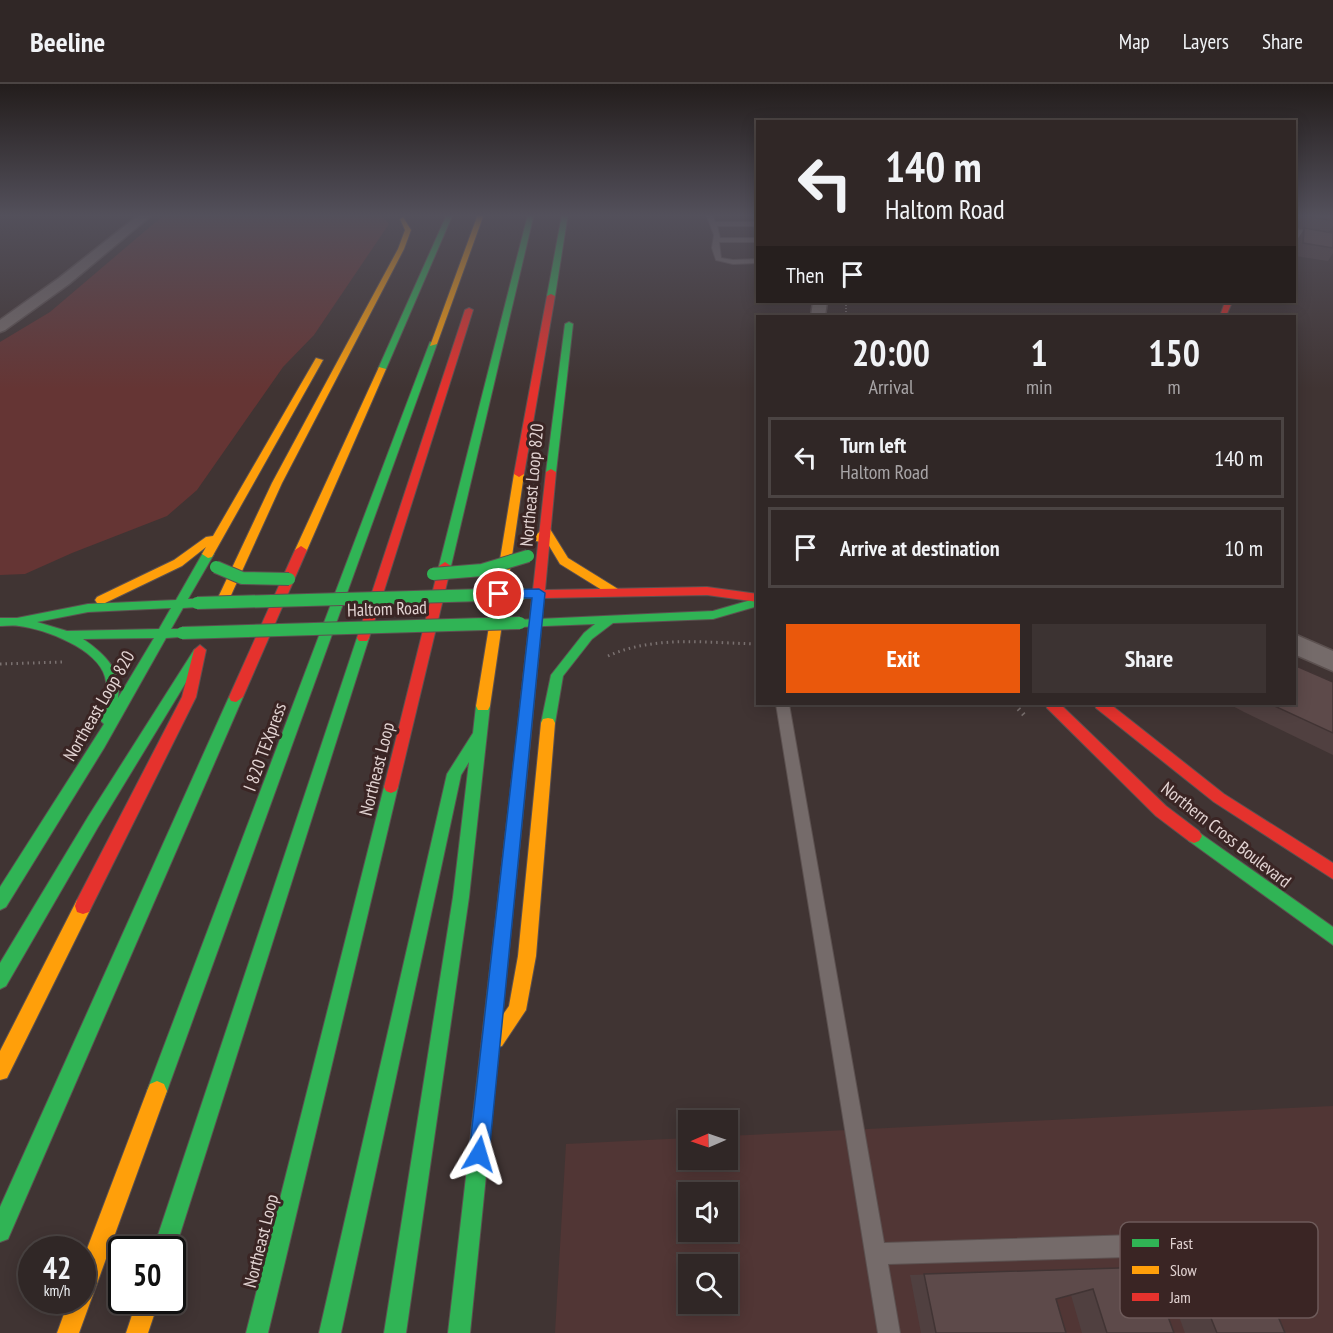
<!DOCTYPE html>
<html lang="en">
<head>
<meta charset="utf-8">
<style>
  :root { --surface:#302726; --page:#3c3332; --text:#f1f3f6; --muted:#a8a5a7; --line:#4b4443; --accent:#ea580c }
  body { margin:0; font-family:"PT Sans Narrow",sans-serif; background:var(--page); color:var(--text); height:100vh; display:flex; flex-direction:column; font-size:22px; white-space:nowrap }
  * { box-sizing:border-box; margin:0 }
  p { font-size:20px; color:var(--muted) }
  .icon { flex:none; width:33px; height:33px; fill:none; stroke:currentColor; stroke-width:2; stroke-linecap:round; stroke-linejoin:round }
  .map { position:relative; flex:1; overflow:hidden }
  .sheet { position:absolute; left:756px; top:231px; width:540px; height:390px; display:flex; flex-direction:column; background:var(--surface); border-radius:0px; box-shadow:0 3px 15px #0003,0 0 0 2px var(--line) }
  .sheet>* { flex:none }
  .guide { position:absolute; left:756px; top:36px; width:540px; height:183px; border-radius:0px; box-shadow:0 3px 15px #0003,0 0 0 2px var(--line); background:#302726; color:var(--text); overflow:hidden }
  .needle { width:39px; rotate:268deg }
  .fabs { position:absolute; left:678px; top:1026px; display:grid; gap:12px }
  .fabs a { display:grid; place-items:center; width:60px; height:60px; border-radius:0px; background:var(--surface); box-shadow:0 3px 15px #0003,0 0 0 2px var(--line); font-size:30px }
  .speed { position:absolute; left:18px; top:1152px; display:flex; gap:12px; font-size:30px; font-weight:700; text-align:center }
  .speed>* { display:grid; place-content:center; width:78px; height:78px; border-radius:50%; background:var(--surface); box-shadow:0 3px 15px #0003,0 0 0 2px var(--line); line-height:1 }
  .speed small { font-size:15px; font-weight:400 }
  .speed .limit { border:3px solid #111; border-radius:9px; background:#fff; color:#111 }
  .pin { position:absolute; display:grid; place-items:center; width:51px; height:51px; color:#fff; margin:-26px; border:3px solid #fff; border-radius:50%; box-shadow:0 2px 6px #0007 }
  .me { position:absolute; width:66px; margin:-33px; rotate:7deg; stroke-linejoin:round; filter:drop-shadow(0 0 4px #0008) }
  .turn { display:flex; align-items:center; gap:21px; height:126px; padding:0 30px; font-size:27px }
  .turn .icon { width:78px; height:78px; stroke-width:2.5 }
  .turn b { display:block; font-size:42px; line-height:51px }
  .then { display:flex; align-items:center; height:57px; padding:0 30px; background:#0003; gap:12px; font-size:22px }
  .eta { display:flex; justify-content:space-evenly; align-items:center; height:102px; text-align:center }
  .eta b { font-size:36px; font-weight:800; line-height:42px }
  .cta { display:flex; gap:12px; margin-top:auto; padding:12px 30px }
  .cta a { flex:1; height:69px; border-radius:0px; background:var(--accent); color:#fff; font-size:24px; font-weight:800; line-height:69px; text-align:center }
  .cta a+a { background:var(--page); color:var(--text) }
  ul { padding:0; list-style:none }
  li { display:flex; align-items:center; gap:18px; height:81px; margin:0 12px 9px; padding:0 18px; border:3px solid var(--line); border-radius:0px }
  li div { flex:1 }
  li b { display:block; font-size:22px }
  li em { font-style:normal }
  header { display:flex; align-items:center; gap:36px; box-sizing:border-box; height:84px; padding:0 30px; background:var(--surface); border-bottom:2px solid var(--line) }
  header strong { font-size:28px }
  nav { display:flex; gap:33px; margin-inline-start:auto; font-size:21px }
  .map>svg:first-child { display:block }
  .built { fill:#513635; fill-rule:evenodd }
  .green { fill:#653534 }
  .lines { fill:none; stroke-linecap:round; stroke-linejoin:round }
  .lane-casing { stroke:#5c5150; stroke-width:2 }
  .street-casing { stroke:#5c5150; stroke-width:3 }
  .fast-casing { stroke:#5c5150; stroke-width:2 }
  .slow-casing { stroke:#5c5150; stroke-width:2 }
  .jam-casing { stroke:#5c5150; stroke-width:2 }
  .path-far2 { stroke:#7a7170; stroke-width:2; stroke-dasharray:1 2; stroke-linecap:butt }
  .path-far1 { stroke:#7a7170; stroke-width:3; stroke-dasharray:1.5 4; stroke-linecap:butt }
  .path { stroke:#7a7170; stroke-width:4.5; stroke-dasharray:1.5 5; stroke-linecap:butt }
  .lane { fill:#756b6a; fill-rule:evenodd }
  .street { fill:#756b6a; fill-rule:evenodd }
  .fast { fill:#30b455; fill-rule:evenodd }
  .slow { fill:#ff9f0a; fill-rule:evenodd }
  .jam { fill:#e5322d; fill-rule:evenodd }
  .fast-bridge-casing { stroke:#5c5150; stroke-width:14; stroke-linecap:butt }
  .fast-bridge { stroke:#30b455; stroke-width:12 }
  .wall { fill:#504040 }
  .building { fill:#5d4a4a; stroke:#413434; stroke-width:1.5 }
  .route { fill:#1a73e8; stroke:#114b97; stroke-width:1.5 }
  .labels { text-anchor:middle; stroke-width:6; stroke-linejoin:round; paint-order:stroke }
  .street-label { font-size:18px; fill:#e3d4d3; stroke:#3a2524 }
  .key { fill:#3a2524; stroke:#6d5a59; stroke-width:1.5 }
  .key-label { font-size:16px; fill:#e3d4d3 }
</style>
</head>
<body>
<header>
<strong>Beeline</strong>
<nav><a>Map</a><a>Layers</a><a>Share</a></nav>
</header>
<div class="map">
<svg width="1333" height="1249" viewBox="0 0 1333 1249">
  <rect width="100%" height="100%" fill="#403433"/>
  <path class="built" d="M 1333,1022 L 1333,1249 L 555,1249 L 566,1060 L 688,1054 L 688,1076 L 728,1076 L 728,1052 ZM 688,1108 L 728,1108 L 728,1148 L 688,1148 ZM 688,1180 L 728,1180 L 728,1220 L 688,1220 Z"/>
  <path class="green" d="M 165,130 L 383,130 L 382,132 L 389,140 L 314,251 L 283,283 L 197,406 L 167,432 L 72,469 L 25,490 L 0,491 L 0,258 L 50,228 Z"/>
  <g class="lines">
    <g class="lane-casing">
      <path id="lane" d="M 706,130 L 712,130 L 715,138 L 758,138 L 758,142 L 717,142 L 720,154 L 758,154 L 758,158 L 719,158 L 721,174 L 733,176 L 758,175 L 758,179 L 733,180 L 716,176 L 712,164 L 714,151 Z
        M 776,620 L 789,620 L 884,1159 L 1230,1148 L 1238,1151 L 1241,1159 L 1238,1167 L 1230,1170 L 888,1180 L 900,1249 L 878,1249 Z"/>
    </g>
    <g class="street-casing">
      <path id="street" d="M 140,130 L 153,130 L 69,200 L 5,246 L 0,248 L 0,236 L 59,194 Z
        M 1294,145 L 1333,152 L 1333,160 L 1294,153 Z
        M 813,218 L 827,218 L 825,232 L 811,232 Z
        M 1294,550 L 1333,567 L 1333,587 L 1294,570 Z"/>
    </g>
    <g class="fast-casing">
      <path id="fast" d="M 447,130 L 453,130 L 386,285 L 379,287 L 378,285 Z
        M 528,130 L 534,130 L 451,482 L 445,486 L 439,482 Z
        M 562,130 L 568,130 L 555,212 L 551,214 L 547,212 Z
        M 569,238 L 573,240 L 556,388 L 551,391 L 546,388 L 565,240 Z
        M 430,258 L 437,260 L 167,1007 L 164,1014 L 157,1017 L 150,1014 L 147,1007 Z
        M 208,466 L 214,470 L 188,515 L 197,515 L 203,519 L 197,523 L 183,524 L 171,545 L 180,545 L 186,549 L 180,553 L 166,554 L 104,664 L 6,823 L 0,826 L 0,803 L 104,640 L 99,635 C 103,622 109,607 105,593 C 98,565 45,545 19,542 C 13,541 6,542 0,542 L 0,534 L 17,534 L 88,520 L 176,516 L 204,467 ZM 171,524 L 159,545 L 67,547 L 37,538 L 88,528 ZM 154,554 L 118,614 C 122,586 105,570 83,555 Z
        M 758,514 L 758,522 L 713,535 L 613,539 L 592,555 L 563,592 L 555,639 L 553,643 L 543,643 L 541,639 L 551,591 L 584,549 L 595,540 L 520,543 L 514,539 L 516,536 L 713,527 Z
        M 363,550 L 369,554 L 175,1166 L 172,1172 L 172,1166 L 153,1166 L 357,554 Z
        M 198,564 L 204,569 L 202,572 L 98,743 L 6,902 L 0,905 L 0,879 L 88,733 L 194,566 Z
        M 236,608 L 243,613 L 8,1155 L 0,1158 L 0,1123 L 229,613 Z
        M 483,617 L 488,618 L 490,622 L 469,813 L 406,1249 L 384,1249 L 453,813 L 469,678 L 461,691 L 341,1249 L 319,1249 L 447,690 L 473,649 L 476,622 L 478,618 Z
        M 523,653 L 528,655 L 530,659 L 470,1249 L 448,1249 L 516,659 L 518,655 Z
        M 391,697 L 396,699 L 398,703 L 268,1249 L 246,1249 L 384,703 L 386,699 Z
        M 1194,745 L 1333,843 L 1333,861 L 1189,757 L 1186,752 L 1189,747 Z"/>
    </g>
    <g class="slow-casing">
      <path id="slow" d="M 478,130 L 484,130 L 437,260 L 430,262 Z
        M 403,133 L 411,146 L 404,165 L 282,399 L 227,520 L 225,523 L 217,523 L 215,520 L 272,399 L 398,165 L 405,146 L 400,135 Z
        M 316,274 L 323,276 L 212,473 L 208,474 L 202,470 L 206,463 L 182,482 L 105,519 L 97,519 L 95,516 L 97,513 L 174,476 L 206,453 L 213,452 Z
        M 379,283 L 386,285 L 307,466 L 305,469 L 297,469 L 295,466 Z
        M 519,387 L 524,390 L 490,622 L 488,626 L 478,626 L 476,622 L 514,390 Z
        M 546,444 L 550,445 L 568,474 L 618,505 L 620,508 L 618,511 L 610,511 L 560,480 L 545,455 L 540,458 L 536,457 C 533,453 541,445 546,444 Z
        M 548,634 L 553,635 L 555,639 L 536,872 L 526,926 L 502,962 L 495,964 L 488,962 L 486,955 L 509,922 L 518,872 L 541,639 L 543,635 Z
        M 83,814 L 89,816 L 91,822 L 89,828 L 7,994 L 0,996 L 0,967 L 77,816 Z
        M 157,997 L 164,1000 L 167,1007 L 79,1249 L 57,1249 L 69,1216 L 82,1216 L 82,1178 L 147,1007 L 150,1000 Z
        M 137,1216 L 159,1216 L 148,1249 L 126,1249 Z"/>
    </g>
    <g class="jam-casing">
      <path id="jam" d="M 551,210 L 555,212 L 524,390 L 519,393 L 514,390 L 547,212 Z
        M 1225,218 L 1232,218 L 1226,232 L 1220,232 Z
        M 469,224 L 473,226 L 369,554 L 367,557 L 359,557 L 357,554 L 465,226 Z
        M 551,385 L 556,388 L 545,506 L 707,503 L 758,510 L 758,518 L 707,511 L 544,514 L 530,659 L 528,663 L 518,663 L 516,659 L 532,514 L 522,514 L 516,510 L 522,506 L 533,506 L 546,388 Z
        M 301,462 L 307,466 L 243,613 L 236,618 L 231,617 L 229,613 L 295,466 Z
        M 445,478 L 451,482 L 398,703 L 396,707 L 391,709 L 386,707 L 384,703 L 439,482 Z
        M 200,561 L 206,566 L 196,613 L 89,828 L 83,830 L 77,828 L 75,822 L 77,816 L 182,613 L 194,566 Z
        M 1046,620 L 1060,620 L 1166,722 L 1199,747 L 1202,752 L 1199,757 L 1194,759 L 1189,757 L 1156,732 L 1047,624 Z
        M 1095,620 L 1110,620 L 1224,710 L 1333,779 L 1333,795 L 1214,718 L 1096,624 Z"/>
    </g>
    <path class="path-far2" d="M 846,218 L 846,232"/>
    <path class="path-far1" d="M 608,572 C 655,551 708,559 758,560
      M 0,580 L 62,578"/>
    <path class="path" d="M 1014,620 L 1025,632"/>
    <use href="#lane" class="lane"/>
    <use href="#street" class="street"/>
    <use href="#fast" class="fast"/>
    <use href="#slow" class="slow"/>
    <use href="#jam" class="jam"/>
    <g class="fast-bridge-casing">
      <path id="fast-bridge" d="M 216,483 L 242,494 L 289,495
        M 433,490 L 482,486 L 528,472
        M 197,519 L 522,510
        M 182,549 L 520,539"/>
    </g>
    <use href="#fast-bridge" class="fast-bridge"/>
  </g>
  <path class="wall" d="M 1302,130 L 1333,130 L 1333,142 L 1329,148 L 1333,149 L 1333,169 L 1328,177 L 1295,172 L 1297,156 L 1304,145 L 1299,144 L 1300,134 Z
    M 1304,585 L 1333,598 L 1333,671 L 1244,628 L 1229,620 L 1294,620 Z
    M 1190,1182 L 1285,1249 L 1185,1249 L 1161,1183 Z
    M 1150,1183 L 1174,1249 L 1082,1249 L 1071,1211 L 1056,1215 L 1066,1249 L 921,1249 L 910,1191 Z"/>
  <path class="building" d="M 1306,130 L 1333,130 L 1333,137 L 1306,132 Z
    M 1304,144 L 1333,149 L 1333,164 L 1303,159 Z
    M 1294,581 L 1333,598 L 1333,649 L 1270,620 L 1294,620 Z
    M 1256,1180 L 1285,1249 L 1217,1249 L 1190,1182 Z
    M 1150,1183 L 1174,1249 L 1107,1249 L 1093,1205 L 1056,1215 L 1066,1249 L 936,1249 L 924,1190 Z"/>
  <linearGradient id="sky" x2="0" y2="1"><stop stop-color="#231d1c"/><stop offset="0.43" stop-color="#53505b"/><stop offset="1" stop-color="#53505b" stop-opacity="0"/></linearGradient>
  <rect width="1333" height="305" fill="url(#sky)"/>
  <path class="route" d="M 539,505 L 545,509 L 489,1070 L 486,1077 L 479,1080 L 472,1077 L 469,1070 L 532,514 L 499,514 L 493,510 L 499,506 Z"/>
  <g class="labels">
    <g class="street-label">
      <text transform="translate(532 401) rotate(-85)" y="6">Northeast Loop 820</text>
      <text transform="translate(387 525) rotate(-2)" y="6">Haltom Road</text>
      <text transform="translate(99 622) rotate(-60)" y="6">Northeast Loop 820</text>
      <text transform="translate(265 663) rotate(-70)" y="6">I 820 TEXpress</text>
      <text transform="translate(377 685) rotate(-76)" y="6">Northeast Loop</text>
      <text transform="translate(1226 751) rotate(38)" y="6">Northern Cross Boulevard</text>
      <text transform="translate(261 1157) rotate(-76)" y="6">Northeast Loop</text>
    </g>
  </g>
  <rect x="1120" y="1138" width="198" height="96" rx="9" class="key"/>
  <rect x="1132" y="1155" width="27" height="8" fill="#30b455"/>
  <rect x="1132" y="1182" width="27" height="8" fill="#ff9f0a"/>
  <rect x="1132" y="1209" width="27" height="8" fill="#e5322d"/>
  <g class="key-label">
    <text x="1170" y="1165">Fast</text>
    <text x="1170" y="1192">Slow</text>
    <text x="1170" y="1219">Jam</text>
  </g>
</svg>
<div class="fabs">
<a><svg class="needle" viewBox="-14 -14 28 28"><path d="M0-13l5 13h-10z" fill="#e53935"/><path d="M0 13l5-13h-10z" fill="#a8a5a7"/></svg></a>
<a><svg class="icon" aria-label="sound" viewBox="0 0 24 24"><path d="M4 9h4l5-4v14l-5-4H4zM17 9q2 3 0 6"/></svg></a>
<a><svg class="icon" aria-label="search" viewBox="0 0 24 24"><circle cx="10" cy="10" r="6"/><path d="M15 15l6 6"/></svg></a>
</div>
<div class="speed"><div>42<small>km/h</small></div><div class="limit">50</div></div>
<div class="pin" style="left:499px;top:510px;background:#d93025"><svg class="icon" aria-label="arrive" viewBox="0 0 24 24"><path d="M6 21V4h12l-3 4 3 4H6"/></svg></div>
<svg class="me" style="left:479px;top:1070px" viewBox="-20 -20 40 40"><path d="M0-17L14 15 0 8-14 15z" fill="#1a73e8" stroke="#fff" stroke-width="4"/></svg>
<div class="guide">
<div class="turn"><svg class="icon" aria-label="left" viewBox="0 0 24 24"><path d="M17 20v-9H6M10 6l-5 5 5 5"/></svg><div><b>140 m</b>Haltom Road</div></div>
<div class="then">Then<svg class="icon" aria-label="arrive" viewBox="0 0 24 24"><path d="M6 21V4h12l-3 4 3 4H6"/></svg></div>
</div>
<section class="sheet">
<div class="eta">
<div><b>20:00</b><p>Arrival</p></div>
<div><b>1</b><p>min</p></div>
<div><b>150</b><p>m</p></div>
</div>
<ul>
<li><svg class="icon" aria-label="left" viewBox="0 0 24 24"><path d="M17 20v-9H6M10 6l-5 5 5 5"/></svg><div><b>Turn left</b><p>Haltom Road</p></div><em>140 m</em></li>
<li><svg class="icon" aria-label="arrive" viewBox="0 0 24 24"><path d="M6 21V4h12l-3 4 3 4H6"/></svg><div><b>Arrive at destination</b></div><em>10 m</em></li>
</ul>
<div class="cta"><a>Exit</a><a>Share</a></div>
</section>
</div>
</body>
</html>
